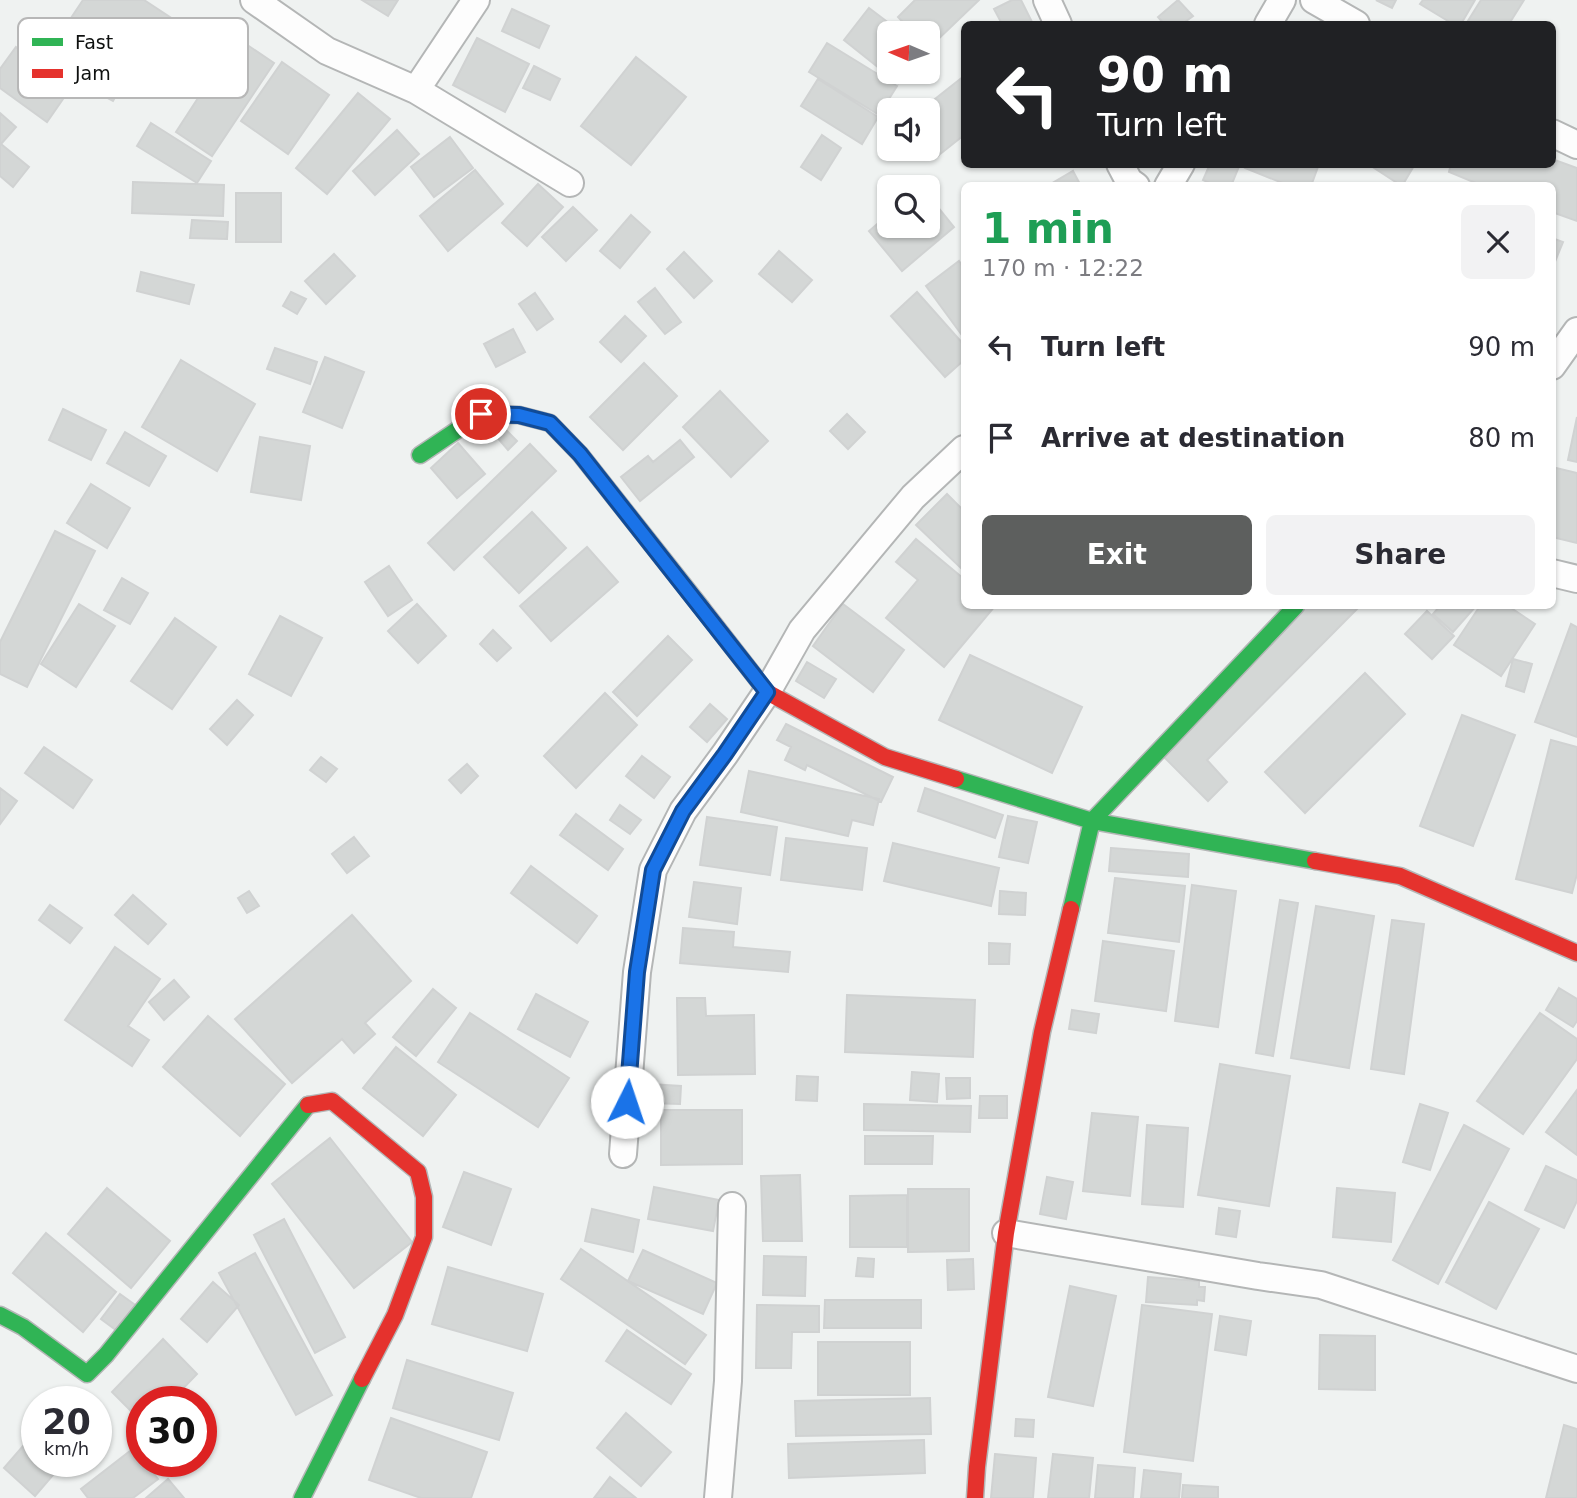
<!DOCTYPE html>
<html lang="en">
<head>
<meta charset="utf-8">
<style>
  :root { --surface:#fff; --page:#f2f2f3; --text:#2b2b33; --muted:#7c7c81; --accent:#5d5f5e }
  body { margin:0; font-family:"DejaVu Sans",sans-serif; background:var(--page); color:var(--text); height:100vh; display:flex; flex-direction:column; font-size:26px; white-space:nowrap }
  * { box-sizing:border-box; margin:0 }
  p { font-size:23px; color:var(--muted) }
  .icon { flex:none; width:38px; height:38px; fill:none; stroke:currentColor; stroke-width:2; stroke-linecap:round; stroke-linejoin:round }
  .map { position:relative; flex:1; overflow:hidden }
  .panel { position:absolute; left:961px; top:182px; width:595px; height:427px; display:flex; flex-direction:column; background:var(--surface); border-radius:10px; box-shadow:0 2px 5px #0004 }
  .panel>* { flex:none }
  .top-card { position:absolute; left:961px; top:21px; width:595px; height:147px; border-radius:10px; box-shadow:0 2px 5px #0004; background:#202124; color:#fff; overflow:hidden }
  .needle { width:46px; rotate:272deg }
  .tools { position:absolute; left:877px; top:21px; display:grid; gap:14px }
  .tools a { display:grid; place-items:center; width:63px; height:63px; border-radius:10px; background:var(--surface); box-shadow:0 2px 5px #0004; font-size:35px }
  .speed { position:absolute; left:21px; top:1386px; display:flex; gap:14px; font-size:35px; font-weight:700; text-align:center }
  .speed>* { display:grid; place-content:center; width:91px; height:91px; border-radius:50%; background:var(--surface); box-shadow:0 2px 5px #0004; line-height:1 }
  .speed small { font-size:18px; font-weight:400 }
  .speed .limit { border:10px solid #d22; background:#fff; color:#111 }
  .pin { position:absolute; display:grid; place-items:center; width:60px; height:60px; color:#fff; margin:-30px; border:4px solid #fff; border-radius:50%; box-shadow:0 2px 7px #0007 }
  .me { position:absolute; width:77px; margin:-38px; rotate:4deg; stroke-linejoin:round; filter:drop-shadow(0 0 5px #0008) }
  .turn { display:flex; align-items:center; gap:24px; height:147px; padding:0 21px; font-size:32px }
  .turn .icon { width:91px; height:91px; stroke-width:2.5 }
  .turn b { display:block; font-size:49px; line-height:60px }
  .round { display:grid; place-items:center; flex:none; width:74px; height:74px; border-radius:10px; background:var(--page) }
  .summary { display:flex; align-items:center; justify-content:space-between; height:119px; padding:0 21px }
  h1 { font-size:42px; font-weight:800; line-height:52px; color:#1e9e55 }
  .primary-button { display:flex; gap:14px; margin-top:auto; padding:14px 21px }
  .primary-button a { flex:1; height:80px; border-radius:10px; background:var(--accent); color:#fff; font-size:28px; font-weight:800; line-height:80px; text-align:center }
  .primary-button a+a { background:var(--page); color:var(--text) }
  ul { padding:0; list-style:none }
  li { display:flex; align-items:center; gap:21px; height:91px; padding:0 21px }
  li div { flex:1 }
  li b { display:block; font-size:26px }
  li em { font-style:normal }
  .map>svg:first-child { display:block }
  .building { fill:#d4d7d6; stroke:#d0d2d2; stroke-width:2 }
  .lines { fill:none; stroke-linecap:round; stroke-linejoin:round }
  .street-casing { stroke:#b4b6b6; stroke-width:30 }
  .fast-casing { stroke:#b4b6b6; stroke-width:19 }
  .jam-casing { stroke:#b4b6b6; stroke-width:19 }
  .street { stroke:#fdfdfd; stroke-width:26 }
  .fast { stroke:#30b455; stroke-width:16 }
  .jam { stroke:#e5322d; stroke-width:16 }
  .route-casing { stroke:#114b97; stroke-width:18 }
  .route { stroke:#1a73e8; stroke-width:12 }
  .key { fill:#fff; stroke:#b7b7b7; stroke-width:2 }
  .key-label { font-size:19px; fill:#0e100f }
</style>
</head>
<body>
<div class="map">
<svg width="1577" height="1498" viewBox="0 0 1577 1498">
  <rect width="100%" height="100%" fill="#eff2f1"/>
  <path class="building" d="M 83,0 L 144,0 L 179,23 L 147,73 L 69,21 Z
    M 362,0 L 398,0 L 388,16 Z
    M 915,0 L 979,0 L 928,49 L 928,33 L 913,33 L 898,17 Z
    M 1012,0 L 1021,0 L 1033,24 L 1002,24 L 994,9 Z
    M 1178,0 L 1193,16 L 1182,24 L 1164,24 L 1158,17 Z
    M 1376,0 L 1396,0 L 1392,8 Z
    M 1423,0 L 1475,0 L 1461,24 L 1453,24 L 1420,4 Z
    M 1481,0 L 1524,0 L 1509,24 L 1466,24 Z
    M 869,8 L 902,33 L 889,33 L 889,72 L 907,72 L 898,83 L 844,40 Z
    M 512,9 L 549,26 L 539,48 L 502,31 Z
    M 237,38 L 274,63 L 212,156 L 176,132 Z
    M 477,38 L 529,64 L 505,112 L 453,85 Z
    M 827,43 L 897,86 L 879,115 L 809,72 Z
    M 16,47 L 72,86 L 47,122 L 0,88 L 0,69 Z
    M 636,57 L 686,97 L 631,165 L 581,126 Z
    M 109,59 L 130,71 L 113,101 L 91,89 Z
    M 282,62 L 329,95 L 288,154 L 241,121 Z
    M 534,66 L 560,79 L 550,100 L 523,88 Z
    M 964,76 L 964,135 L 934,159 L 925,149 L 928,149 L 928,110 L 921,110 Z
    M 818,79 L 878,117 L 862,144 L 801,106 Z
    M 358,93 L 390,119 L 327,194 L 296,168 Z
    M 0,113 L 16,127 L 1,144 L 29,167 L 13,187 L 0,176 Z
    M 151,123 L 211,161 L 197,183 L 137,146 Z
    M 397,130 L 419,154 L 375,195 L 353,171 Z
    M 822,135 L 841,148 L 821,180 L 801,167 Z
    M 450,137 L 473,168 L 434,197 L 411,167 Z
    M 1552,159 L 1577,168 L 1577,221 L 1552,212 L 1552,186 L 1483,186 L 1449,172 L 1451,164 L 1552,164 Z
    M 1210,164 L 1240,164 L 1231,186 L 1216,186 L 1203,180 Z
    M 1247,164 L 1319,164 L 1311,186 L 1290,186 L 1245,168 Z
    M 1368,164 L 1415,164 L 1402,186 Z
    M 475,170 L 503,204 L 448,251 L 420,216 Z
    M 1073,171 L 1081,186 L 1050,186 L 1049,185 Z
    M 133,182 L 224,185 L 223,216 L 132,213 Z
    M 538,184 L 563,207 L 527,246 L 502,223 Z
    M 236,193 L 281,193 L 281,242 L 236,242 Z
    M 928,195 L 954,227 L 902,271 L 869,231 L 889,214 L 889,226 L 928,226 Z
    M 573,207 L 597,230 L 566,261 L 542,237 Z
    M 631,215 L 650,232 L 620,268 L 600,251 Z
    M 192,220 L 228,222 L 227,239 L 190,238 Z
    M 1552,238 L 1563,242 L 1552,269 Z
    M 779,251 L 812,280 L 792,302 L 759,274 Z
    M 684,252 L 712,281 L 694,298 L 667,269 Z
    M 334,254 L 355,276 L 326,304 L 305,281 Z
    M 959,261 L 964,268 L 964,338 L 926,286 Z
    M 141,272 L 194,285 L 189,304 L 137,291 Z
    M 655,288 L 681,322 L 665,334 L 638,302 Z
    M 291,292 L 306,299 L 297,314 L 283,306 Z
    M 917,292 L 964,345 L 964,360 L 945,377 L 891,316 Z
    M 535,293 L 553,319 L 537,330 L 519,304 Z
    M 625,316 L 646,336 L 621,362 L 600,342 Z
    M 513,329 L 525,352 L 496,367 L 484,344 Z
    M 275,348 L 317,362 L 310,384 L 267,369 Z
    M 325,357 L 364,372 L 342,428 L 303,412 Z
    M 181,360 L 255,404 L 217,471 L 142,427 Z
    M 644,363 L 677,396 L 623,450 L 590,417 Z
    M 720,391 L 768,441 L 731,477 L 683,427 Z
    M 63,409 L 106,430 L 91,460 L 49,440 Z
    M 847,414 L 865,432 L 848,449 L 830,431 Z
    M 1577,417 L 1577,462 L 1568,460 Z
    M 504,428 L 517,441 L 508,450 L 496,436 Z
    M 125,432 L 166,456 L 149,486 L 107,463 Z
    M 260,437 L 310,446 L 301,500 L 251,492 Z
    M 680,440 L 694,457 L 640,501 L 621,477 L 648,456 L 653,462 Z
    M 458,443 L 485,474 L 457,498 L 431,468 Z
    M 530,444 L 556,471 L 454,570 L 428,543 Z
    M 1552,467 L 1577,473 L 1577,543 L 1552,537 Z
    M 91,484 L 130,508 L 107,548 L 67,523 Z
    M 947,494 L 964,511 L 964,571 L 916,525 Z
    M 532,512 L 566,548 L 519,593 L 484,557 Z
    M 55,531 L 95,551 L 27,687 L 0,674 L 0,642 Z
    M 916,539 L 964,579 L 964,606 L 995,606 L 944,667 L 886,618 L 918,580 L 896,562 Z
    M 587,547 L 618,582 L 551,641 L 520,606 Z
    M 389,566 L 412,600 L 388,616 L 365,582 Z
    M 122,578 L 148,593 L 130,624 L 104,610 Z
    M 79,604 L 115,626 L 76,687 L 41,664 Z
    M 417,604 L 446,636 L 418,663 L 388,631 Z
    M 843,604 L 904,650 L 873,692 L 813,646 Z
    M 1304,606 L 1360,606 L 1207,760 L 1227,782 L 1208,801 L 1159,752 Z
    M 1440,606 L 1476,606 L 1453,632 L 1433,614 Z
    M 1480,606 L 1508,606 L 1535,624 L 1501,676 L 1454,645 Z
    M 1427,611 L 1454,636 L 1432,659 L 1405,634 Z
    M 280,616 L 322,638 L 291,696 L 249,674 Z
    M 175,618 L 216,647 L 172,709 L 131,681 Z
    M 1571,624 L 1577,627 L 1577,737 L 1535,722 Z
    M 493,630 L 511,648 L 497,661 L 480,644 Z
    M 668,636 L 692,660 L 637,716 L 613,692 Z
    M 970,655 L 1082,707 L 1052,773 L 939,720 Z
    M 1513,659 L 1532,664 L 1524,692 L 1506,686 Z
    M 807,662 L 836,679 L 824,698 L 796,681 Z
    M 1365,673 L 1405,714 L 1305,813 L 1265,772 Z
    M 605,693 L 637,725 L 576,788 L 544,756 Z
    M 237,700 L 253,715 L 227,745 L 210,729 Z
    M 710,704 L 727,719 L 707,742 L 690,727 Z
    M 1462,715 L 1515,735 L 1473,846 L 1420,826 Z
    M 786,724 L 893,777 L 881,802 L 807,765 L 805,770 L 785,760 L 791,747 L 777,740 Z
    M 1551,740 L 1577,747 L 1577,874 L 1572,893 L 1516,879 Z
    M 44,747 L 92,780 L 73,808 L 25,773 Z
    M 642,756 L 670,777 L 654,798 L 626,776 Z
    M 321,757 L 337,769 L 326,782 L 310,770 Z
    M 467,764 L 478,776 L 461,793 L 449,780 Z
    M 749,771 L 879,799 L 873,825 L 852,820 L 848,836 L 741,812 Z
    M 0,788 L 17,801 L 0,824 Z
    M 925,788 L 1003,815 L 995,838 L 918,811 Z
    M 620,805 L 641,820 L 630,834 L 610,820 Z
    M 576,814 L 623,849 L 608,870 L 560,835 Z
    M 1008,816 L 1037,822 L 1028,863 L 999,857 Z
    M 707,817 L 777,827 L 770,875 L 700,865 Z
    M 354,837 L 369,856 L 347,873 L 332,854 Z
    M 786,838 L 867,848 L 862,890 L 781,880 Z
    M 893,843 L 999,868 L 991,906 L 884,881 Z
    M 1111,848 L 1189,854 L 1188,877 L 1109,871 Z
    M 531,866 L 597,916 L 577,943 L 511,893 Z
    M 1115,878 L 1185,886 L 1179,942 L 1108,933 Z
    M 694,882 L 741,888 L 737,924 L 689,917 Z
    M 1192,885 L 1236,891 L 1218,1027 L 1175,1021 Z
    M 249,891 L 259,906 L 247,913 L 238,898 Z
    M 1000,891 L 1026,893 L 1025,915 L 999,914 Z
    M 133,895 L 166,924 L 148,944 L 115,915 Z
    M 1280,900 L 1298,903 L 1273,1056 L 1256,1053 Z
    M 50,905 L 82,928 L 70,943 L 39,920 Z
    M 1316,906 L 1374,916 L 1349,1068 L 1291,1058 Z
    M 352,915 L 411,981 L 365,1023 L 375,1034 L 354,1053 L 342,1039 L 292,1083 L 235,1019 Z
    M 1392,920 L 1424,924 L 1404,1074 L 1371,1069 Z
    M 683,928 L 734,932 L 733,947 L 790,952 L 788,972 L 680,963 Z
    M 1103,941 L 1174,951 L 1166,1011 L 1095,1001 Z
    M 989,943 L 1010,944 L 1009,964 L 989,964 Z
    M 115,947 L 160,979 L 128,1026 L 149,1040 L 132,1066 L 65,1020 Z
    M 174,980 L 189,997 L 164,1020 L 149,1002 Z
    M 1559,988 L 1577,999 L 1577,1021 L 1573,1027 L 1546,1010 Z
    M 433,989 L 456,1008 L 416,1056 L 393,1037 Z
    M 536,994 L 588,1022 L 570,1057 L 518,1029 Z
    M 847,995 L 975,1000 L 973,1057 L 845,1052 Z
    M 677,998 L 705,998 L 706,1016 L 754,1015 L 755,1074 L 678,1075 Z
    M 1072,1010 L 1099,1014 L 1096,1033 L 1069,1029 Z
    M 470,1013 L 569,1078 L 538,1127 L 438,1062 Z
    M 1540,1013 L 1577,1039 L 1577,1059 L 1523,1134 L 1477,1101 Z
    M 208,1016 L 285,1084 L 240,1136 L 163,1067 Z
    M 396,1047 L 456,1095 L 423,1136 L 363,1088 Z
    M 1220,1064 L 1290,1076 L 1269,1206 L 1198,1195 Z
    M 912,1072 L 939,1074 L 937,1102 L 910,1100 Z
    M 797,1076 L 818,1077 L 817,1101 L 796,1100 Z
    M 946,1078 L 970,1078 L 970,1098 L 947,1099 Z
    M 650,1084 L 681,1086 L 680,1104 L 650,1103 Z
    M 1577,1090 L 1577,1155 L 1546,1132 Z
    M 980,1096 L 1007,1096 L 1007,1118 L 979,1118 Z
    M 864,1104 L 971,1106 L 970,1132 L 864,1130 Z
    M 1420,1104 L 1448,1113 L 1430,1170 L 1403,1162 Z
    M 661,1110 L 742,1110 L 742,1164 L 661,1165 Z
    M 1092,1113 L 1138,1117 L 1130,1196 L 1083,1191 Z
    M 1147,1125 L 1188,1128 L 1183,1207 L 1142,1204 Z
    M 1464,1125 L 1509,1149 L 1438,1284 L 1393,1260 Z
    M 865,1136 L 933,1136 L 932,1164 L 865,1164 Z
    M 330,1138 L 412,1242 L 354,1288 L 272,1184 Z
    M 1546,1166 L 1577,1180 L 1577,1201 L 1564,1228 L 1525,1210 Z
    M 464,1172 L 511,1189 L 491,1245 L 443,1227 Z
    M 800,1175 L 802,1241 L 763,1241 L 761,1176 Z
    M 1047,1177 L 1073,1182 L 1066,1219 L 1040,1214 Z
    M 654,1187 L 719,1200 L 713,1231 L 648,1219 Z
    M 107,1188 L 170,1241 L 131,1288 L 68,1234 Z
    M 1337,1188 L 1395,1193 L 1391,1242 L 1333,1237 Z
    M 908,1189 L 969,1189 L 969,1251 L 908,1252 Z
    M 907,1195 L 907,1247 L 850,1247 L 850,1196 Z
    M 1489,1202 L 1539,1229 L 1496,1309 L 1446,1282 Z
    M 1219,1208 L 1240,1211 L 1236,1237 L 1216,1234 Z
    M 592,1209 L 639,1220 L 633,1252 L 585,1241 Z
    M 284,1219 L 345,1337 L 315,1353 L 254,1235 Z
    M 46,1233 L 116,1292 L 83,1332 L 13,1273 Z
    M 581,1249 L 706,1335 L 685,1364 L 561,1279 Z
    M 643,1250 L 717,1283 L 703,1314 L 628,1281 Z
    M 255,1253 L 332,1395 L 296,1415 L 219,1273 Z
    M 764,1256 L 806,1257 L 805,1296 L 763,1295 Z
    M 858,1258 L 874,1259 L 873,1277 L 856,1276 Z
    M 973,1259 L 974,1289 L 948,1290 L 947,1260 Z
    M 448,1267 L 543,1294 L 527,1351 L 432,1324 Z
    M 1148,1277 L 1199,1281 L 1199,1287 L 1205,1287 L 1204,1301 L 1197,1300 L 1197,1305 L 1146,1302 Z
    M 213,1282 L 239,1305 L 207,1342 L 181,1319 Z
    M 1070,1286 L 1116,1296 L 1093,1406 L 1048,1397 Z
    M 120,1294 L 138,1307 L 120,1333 L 101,1319 Z
    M 825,1300 L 921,1300 L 921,1328 L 824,1328 Z
    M 757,1305 L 819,1306 L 819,1332 L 792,1332 L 791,1368 L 756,1368 Z
    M 1142,1305 L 1212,1314 L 1193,1461 L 1124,1452 Z
    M 1220,1316 L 1251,1321 L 1246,1355 L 1215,1350 Z
    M 627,1330 L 691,1374 L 671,1404 L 606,1361 Z
    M 1320,1335 L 1375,1336 L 1375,1390 L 1319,1389 Z
    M 163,1339 L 197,1374 L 170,1402 L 142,1402 L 142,1422 L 112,1392 Z
    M 818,1342 L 910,1342 L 910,1395 L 818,1395 Z
    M 407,1360 L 513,1393 L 499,1440 L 393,1408 Z
    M 72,1390 L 86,1402 L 62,1402 Z
    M 930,1398 L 931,1434 L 796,1436 L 795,1401 Z
    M 626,1413 L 671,1452 L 641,1486 L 597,1448 Z
    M 391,1418 L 487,1452 L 471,1498 L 421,1498 L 369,1480 Z
    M 1016,1419 L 1034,1420 L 1033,1437 L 1015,1436 Z
    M 1564,1425 L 1577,1429 L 1577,1498 L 1546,1498 Z
    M 37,1430 L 37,1461 L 65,1461 L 35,1496 L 4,1468 Z
    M 924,1440 L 925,1473 L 789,1478 L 788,1444 Z
    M 134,1448 L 142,1458 L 142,1461 L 144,1461 L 158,1479 L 133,1498 L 88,1498 L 81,1489 Z
    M 995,1454 L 1036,1458 L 1033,1498 L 991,1498 Z
    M 1053,1454 L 1093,1458 L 1089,1498 L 1048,1498 Z
    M 1098,1465 L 1135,1468 L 1133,1498 L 1095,1498 Z
    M 1144,1470 L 1181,1474 L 1179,1498 L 1141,1498 Z
    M 610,1477 L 636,1498 L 594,1498 Z
    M 168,1479 L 184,1498 L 146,1498 Z
    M 1183,1485 L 1218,1487 L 1218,1498 L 1182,1498 Z"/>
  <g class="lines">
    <g class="street-casing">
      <path id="street" d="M 254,0 L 327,51 L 416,90 L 570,183
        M 1047,0 L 1058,24
        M 1314,0 L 1356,24
        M 1268,24 L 1282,0
        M 416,90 L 476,0
        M 1552,133 L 1577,145
        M 1120,164 L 1129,181 L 1136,186
        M 1168,186 L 1181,164
        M 1552,366 L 1577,331
        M 1552,573 L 1577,579
        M 623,1154 L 637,972 L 653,870 L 683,811 L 725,754 L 767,692 L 802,630 L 913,497 L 964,449
        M 1006,1233 L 1258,1276 L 1321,1285 L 1577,1369
        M 718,1498 L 728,1381 L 732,1206"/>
    </g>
    <g class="fast-casing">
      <path id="fast" d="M 420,455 L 481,414 L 519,415 L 550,423 L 580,454 L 701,607
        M 956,779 L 1092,821 L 1315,861
        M 1071,909 L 1092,821 L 1296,606
        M 0,1315 L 23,1327 L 87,1374 L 106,1355 L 308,1105
        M 302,1498 L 362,1379"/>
    </g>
    <g class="jam-casing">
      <path id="jam" d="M 701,607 L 767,692 L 885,757 L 956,779
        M 1315,861 L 1400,876 L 1577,953
        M 308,1105 L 332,1101 L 418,1172 L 424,1197 L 424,1237 L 395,1315 L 362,1379
        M 975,1498 L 977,1467 L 1006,1233 L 1042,1032 L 1071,909"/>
    </g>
    <use href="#street" class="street"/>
    <use href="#fast" class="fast"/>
    <use href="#jam" class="jam"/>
  </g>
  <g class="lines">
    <g class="route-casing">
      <path id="route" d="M 481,414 L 519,415 L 550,423 L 580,454 L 767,692 L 725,754 L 683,811 L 653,870 L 637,972 L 627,1102"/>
    </g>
    <use href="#route" class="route"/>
  </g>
  <rect x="18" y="18" width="230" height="80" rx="10" class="key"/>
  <rect x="32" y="38" width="31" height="8" fill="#30b455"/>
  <rect x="32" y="69" width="31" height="9" fill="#e5322d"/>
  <g class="key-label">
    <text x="75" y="49">Fast</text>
    <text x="75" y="80">Jam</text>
  </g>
</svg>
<div class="tools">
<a><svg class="needle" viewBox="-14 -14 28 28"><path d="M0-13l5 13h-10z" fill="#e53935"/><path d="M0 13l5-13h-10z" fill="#7c7c81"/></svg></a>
<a><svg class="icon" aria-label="sound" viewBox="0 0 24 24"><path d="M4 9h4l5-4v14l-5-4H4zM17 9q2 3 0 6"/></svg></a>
<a><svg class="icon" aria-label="search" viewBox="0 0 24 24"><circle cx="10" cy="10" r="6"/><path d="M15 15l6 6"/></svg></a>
</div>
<div class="speed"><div>20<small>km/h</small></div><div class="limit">30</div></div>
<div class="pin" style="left:481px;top:414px;background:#d93025"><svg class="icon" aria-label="arrive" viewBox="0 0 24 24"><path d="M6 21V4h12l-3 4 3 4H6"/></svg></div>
<svg class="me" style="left:627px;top:1102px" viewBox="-20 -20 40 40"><circle r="19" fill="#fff"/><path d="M0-13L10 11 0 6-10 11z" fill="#1a73e8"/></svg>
<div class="top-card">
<div class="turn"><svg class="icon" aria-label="left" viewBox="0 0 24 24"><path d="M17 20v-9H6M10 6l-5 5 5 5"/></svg><div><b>90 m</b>Turn left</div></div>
</div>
<section class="panel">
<div class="summary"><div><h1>1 min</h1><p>170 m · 12:22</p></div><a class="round"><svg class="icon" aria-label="close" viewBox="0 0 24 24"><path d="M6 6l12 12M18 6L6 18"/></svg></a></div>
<ul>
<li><svg class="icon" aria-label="left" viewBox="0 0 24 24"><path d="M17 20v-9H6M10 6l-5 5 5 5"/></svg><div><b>Turn left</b></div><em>90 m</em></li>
<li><svg class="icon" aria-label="arrive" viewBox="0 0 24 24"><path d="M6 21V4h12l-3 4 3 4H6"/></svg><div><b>Arrive at destination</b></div><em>80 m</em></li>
</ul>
<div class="primary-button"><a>Exit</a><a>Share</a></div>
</section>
</div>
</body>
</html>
